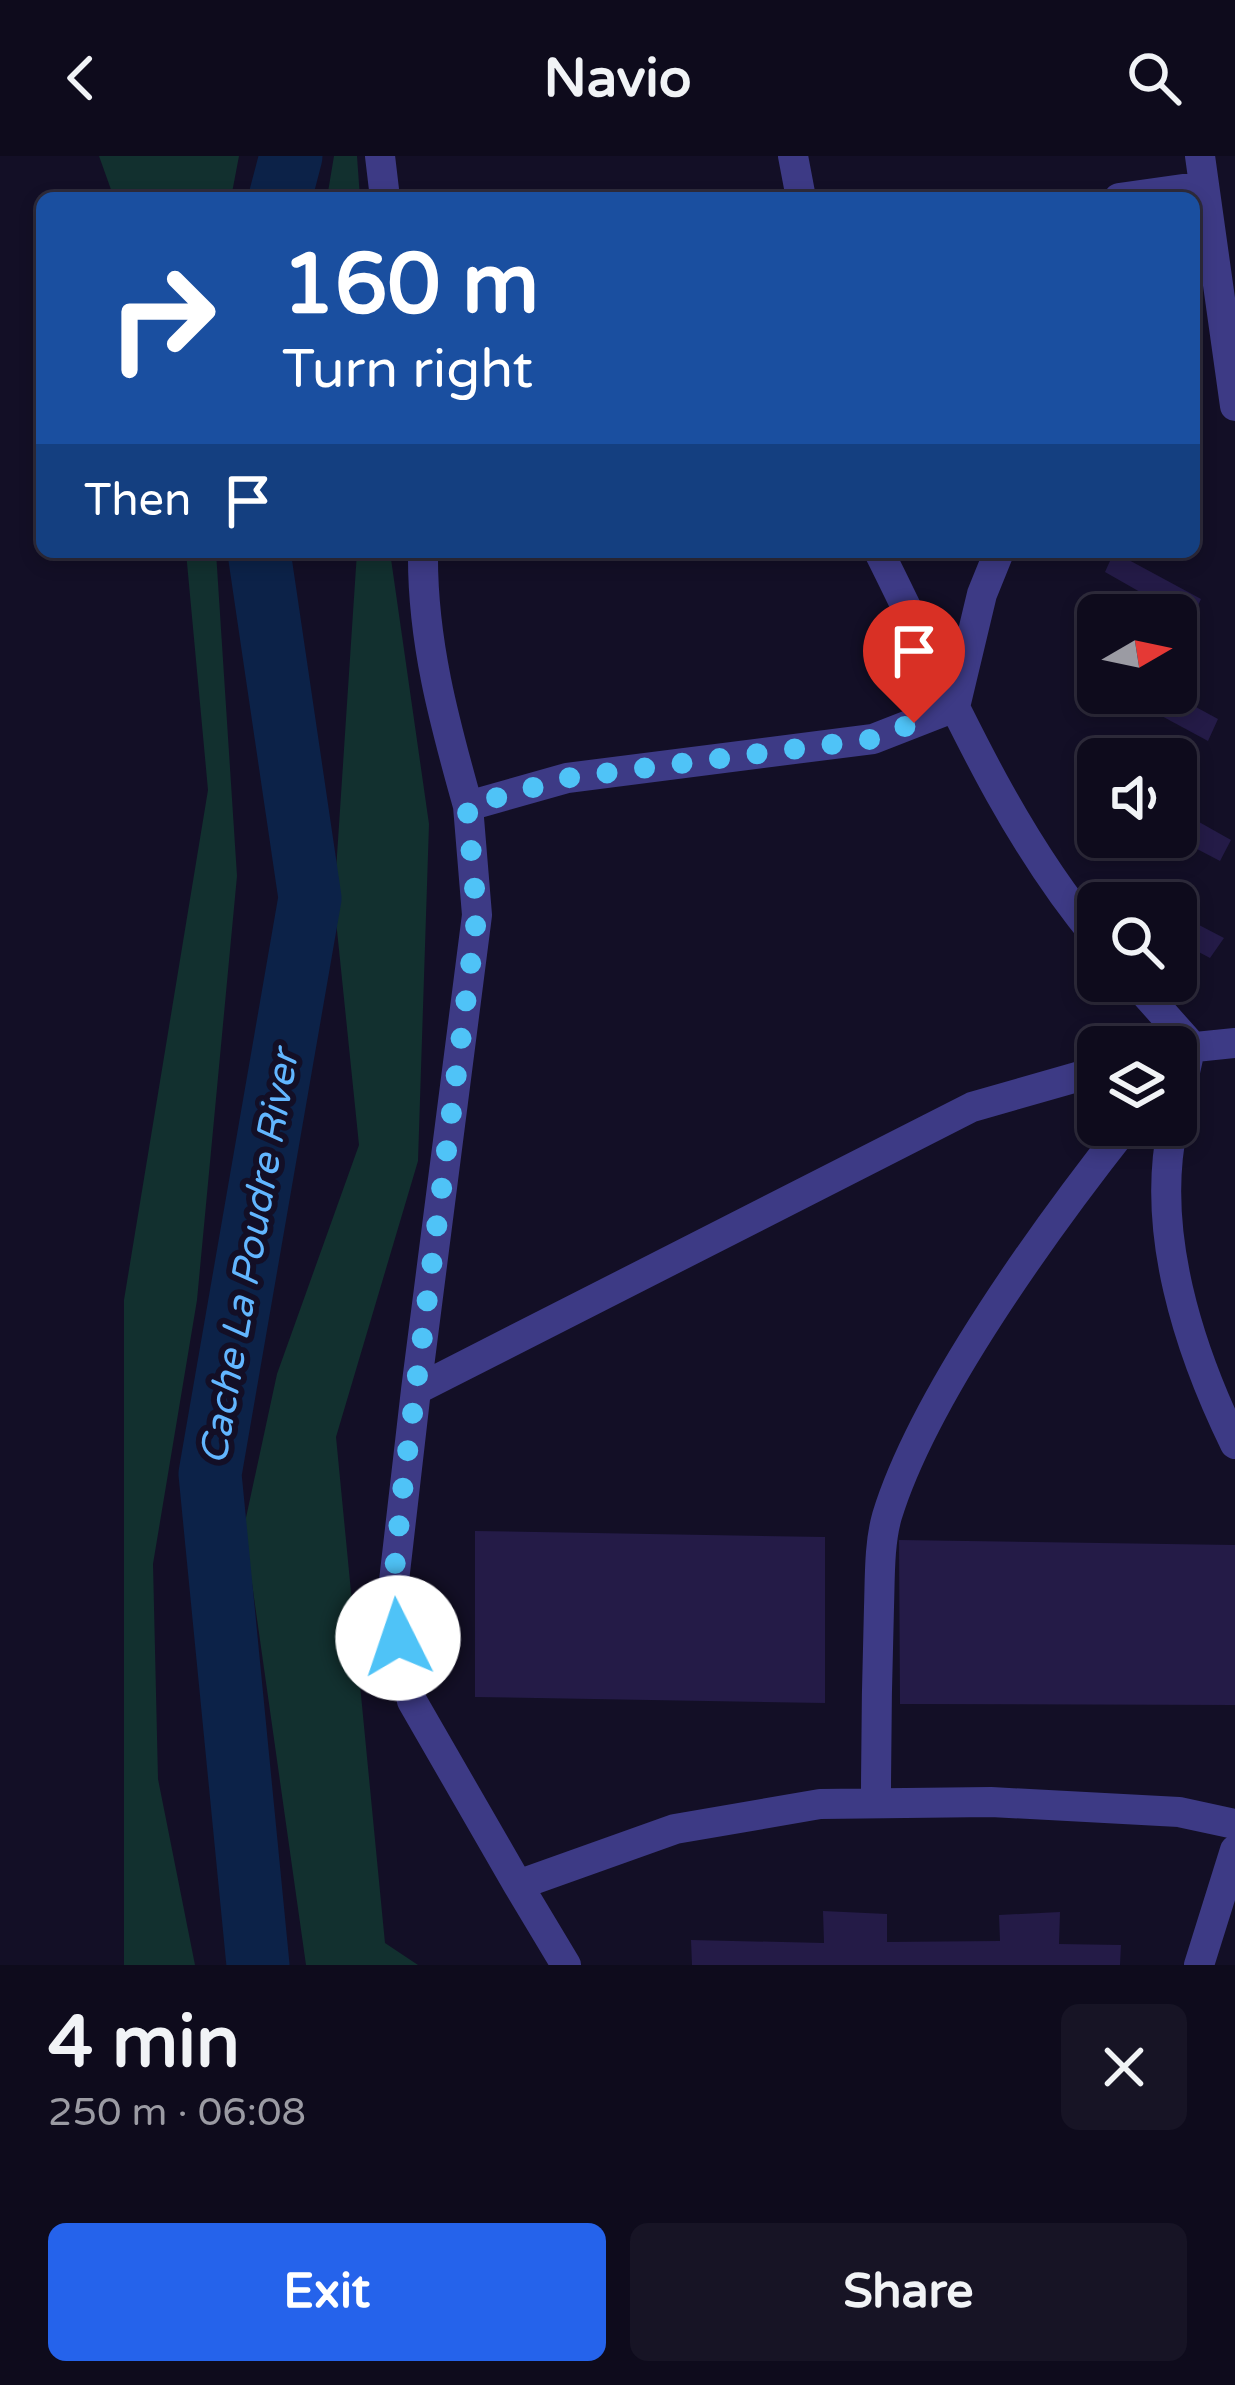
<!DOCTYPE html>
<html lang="en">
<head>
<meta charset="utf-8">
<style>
  :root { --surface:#0e0b1c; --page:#171425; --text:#f1f3f6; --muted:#9b9ba3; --line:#2e2b3b; --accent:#2563eb }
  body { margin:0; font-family:"Varela Round",sans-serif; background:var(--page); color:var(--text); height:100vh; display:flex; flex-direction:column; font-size:45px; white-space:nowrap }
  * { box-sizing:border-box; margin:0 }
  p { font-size:39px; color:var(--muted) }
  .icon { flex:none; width:66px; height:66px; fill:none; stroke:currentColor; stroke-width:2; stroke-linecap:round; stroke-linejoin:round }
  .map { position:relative; height:1809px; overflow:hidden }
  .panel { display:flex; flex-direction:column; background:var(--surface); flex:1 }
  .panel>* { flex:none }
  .hud { position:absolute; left:36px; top:36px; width:1164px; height:366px; border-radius:18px; box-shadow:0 6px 18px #0003,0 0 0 3px var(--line); background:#1a4fa0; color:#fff; overflow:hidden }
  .needle { width:78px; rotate:81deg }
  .buttons { position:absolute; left:1077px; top:438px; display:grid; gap:24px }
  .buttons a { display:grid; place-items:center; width:120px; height:120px; border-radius:18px; background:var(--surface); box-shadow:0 6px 18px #0003,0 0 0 3px var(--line); font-size:60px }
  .pin { position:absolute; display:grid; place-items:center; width:102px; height:102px; color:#fff; margin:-123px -51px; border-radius:50% 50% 50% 0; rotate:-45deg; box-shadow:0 0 12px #0007 }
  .pin .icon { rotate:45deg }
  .me { position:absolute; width:132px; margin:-66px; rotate:356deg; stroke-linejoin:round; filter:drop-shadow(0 0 9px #0008) }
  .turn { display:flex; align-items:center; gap:42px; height:252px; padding:0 48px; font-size:54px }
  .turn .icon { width:156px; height:156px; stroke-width:2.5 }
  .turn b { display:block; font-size:84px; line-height:102px }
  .then { display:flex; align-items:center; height:114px; padding:0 48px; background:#0003; gap:24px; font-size:45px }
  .round { display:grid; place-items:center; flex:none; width:126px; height:126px; border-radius:18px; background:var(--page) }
  .headline { display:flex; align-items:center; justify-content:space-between; height:204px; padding:0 48px }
  h1 { font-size:72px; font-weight:700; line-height:90px }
  .action { display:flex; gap:24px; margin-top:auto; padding:24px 48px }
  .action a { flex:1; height:138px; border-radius:18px; background:var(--accent); color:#fff; font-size:48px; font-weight:700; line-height:138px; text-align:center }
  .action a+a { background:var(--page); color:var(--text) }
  header { display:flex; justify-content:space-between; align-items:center; height:156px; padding:0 48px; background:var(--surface); font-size:54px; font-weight:700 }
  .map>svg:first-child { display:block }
  .green { fill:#12302f }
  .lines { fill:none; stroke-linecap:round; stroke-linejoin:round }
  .river { stroke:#0c2248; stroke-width:63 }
  .building { fill:#241b47 }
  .minor { stroke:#3d3a85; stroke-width:30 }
  .route { stroke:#4fc3f7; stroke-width:21; stroke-dasharray:0 37.8 }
  .labels { text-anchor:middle; stroke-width:12; stroke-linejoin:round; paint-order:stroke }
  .water-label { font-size:39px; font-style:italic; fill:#62b6ff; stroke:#130f26 }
</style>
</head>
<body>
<header><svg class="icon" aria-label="back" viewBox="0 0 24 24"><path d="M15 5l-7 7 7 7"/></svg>Navio<svg class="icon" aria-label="search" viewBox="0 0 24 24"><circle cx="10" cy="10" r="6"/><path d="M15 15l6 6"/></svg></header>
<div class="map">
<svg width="1235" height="1809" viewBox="0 0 1235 1809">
  <rect width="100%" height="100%" fill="#130f26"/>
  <path class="green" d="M 99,0 L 239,0 L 231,42 L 114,42 Z
    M 334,0 L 357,0 L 360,42 L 327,42 Z
    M 186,396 L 216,396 L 237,720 L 197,1144 L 153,1408 L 158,1623 L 195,1809 L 124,1809 L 124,1144 L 208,634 Z
    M 357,396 L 390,396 L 429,668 L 418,1005 L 336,1281 L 385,1787 L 418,1809 L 306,1809 L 244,1371 L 277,1218 L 359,989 L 334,745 Z"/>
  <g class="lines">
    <path class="river" d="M 280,42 L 291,0
      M 258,1809 L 210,1318 L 310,742 L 259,396"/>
  </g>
  <path class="building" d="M 1114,396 L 1201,443 L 1191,465 L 1105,416 Z
    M 1119,537 L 1170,537 L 1218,563 L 1208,585 Z
    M 1176,653 L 1231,684 L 1220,705 L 1176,682 Z
    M 1176,757 L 1224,782 L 1210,802 L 1176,784 Z
    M 475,1375 L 825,1381 L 825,1547 L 475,1541 Z
    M 899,1384 L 1235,1389 L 1235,1549 L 900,1548 Z
    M 823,1755 L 887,1758 L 887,1786 L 1000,1785 L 999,1759 L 1060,1756 L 1059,1788 L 1121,1789 L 1120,1809 L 692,1809 L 691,1784 L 824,1787 Z"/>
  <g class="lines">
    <path class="minor" d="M 380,0 L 385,42
      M 793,0 L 801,42
      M 1200,0 L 1235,250
      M 1119,42 L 1204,30
      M 423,396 C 422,484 444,565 468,650 L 567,622 L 873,583 L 955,551
      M 879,396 C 945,527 1003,670 1098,783
      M 955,551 L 982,438 L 999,396
      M 1134,825 L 1191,889
      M 1176,893 L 1235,887
      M 1098,915 L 972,951 L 416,1234 L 391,1451 L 412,1545 L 518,1729 L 675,1673 L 820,1648 L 991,1646 L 1179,1656 L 1235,1668
      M 1176,956 L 1191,889
      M 1173,969 C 1150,1075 1189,1194 1235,1288
      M 416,1234 L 477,759 L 468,650
      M 876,1644 C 876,1580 877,1516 879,1451 C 880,1422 879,1388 887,1360 C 924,1239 1048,1069 1127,969
      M 518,1729 L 566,1809
      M 1199,1809 L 1235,1694"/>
  </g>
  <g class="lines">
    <path class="route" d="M 398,1482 L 391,1450 L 402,1339 L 477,759 L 467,650 L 567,622 L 873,583 L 914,567"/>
  </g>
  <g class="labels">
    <g class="water-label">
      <text transform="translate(248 1101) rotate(-80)" y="14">Cache La Poudre River</text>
    </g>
  </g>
</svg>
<div class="buttons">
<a><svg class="needle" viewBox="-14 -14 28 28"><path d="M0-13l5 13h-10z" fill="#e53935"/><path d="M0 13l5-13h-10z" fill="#9b9ba3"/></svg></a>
<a><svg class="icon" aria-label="sound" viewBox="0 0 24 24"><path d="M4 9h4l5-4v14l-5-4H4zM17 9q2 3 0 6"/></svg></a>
<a><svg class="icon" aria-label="search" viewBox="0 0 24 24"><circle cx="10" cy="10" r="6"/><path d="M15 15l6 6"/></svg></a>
<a><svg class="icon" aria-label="layers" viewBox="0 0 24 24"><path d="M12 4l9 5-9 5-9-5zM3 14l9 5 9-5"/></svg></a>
</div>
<div class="pin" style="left:914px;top:567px;background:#d93025"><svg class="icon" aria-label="arrive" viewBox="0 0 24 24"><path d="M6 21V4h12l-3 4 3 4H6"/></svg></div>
<svg class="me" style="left:398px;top:1482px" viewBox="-20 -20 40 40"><circle r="19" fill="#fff"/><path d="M0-13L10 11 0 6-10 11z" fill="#4fc3f7"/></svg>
<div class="hud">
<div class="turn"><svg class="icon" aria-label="right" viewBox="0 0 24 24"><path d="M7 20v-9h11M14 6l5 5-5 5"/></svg><div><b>160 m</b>Turn right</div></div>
<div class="then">Then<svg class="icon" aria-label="arrive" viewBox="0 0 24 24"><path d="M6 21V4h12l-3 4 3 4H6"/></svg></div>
</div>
</div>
<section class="panel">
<div class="headline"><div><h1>4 min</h1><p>250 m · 06:08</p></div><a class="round"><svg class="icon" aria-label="close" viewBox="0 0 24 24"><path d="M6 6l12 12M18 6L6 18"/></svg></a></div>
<div class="action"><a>Exit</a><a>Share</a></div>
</section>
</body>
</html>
